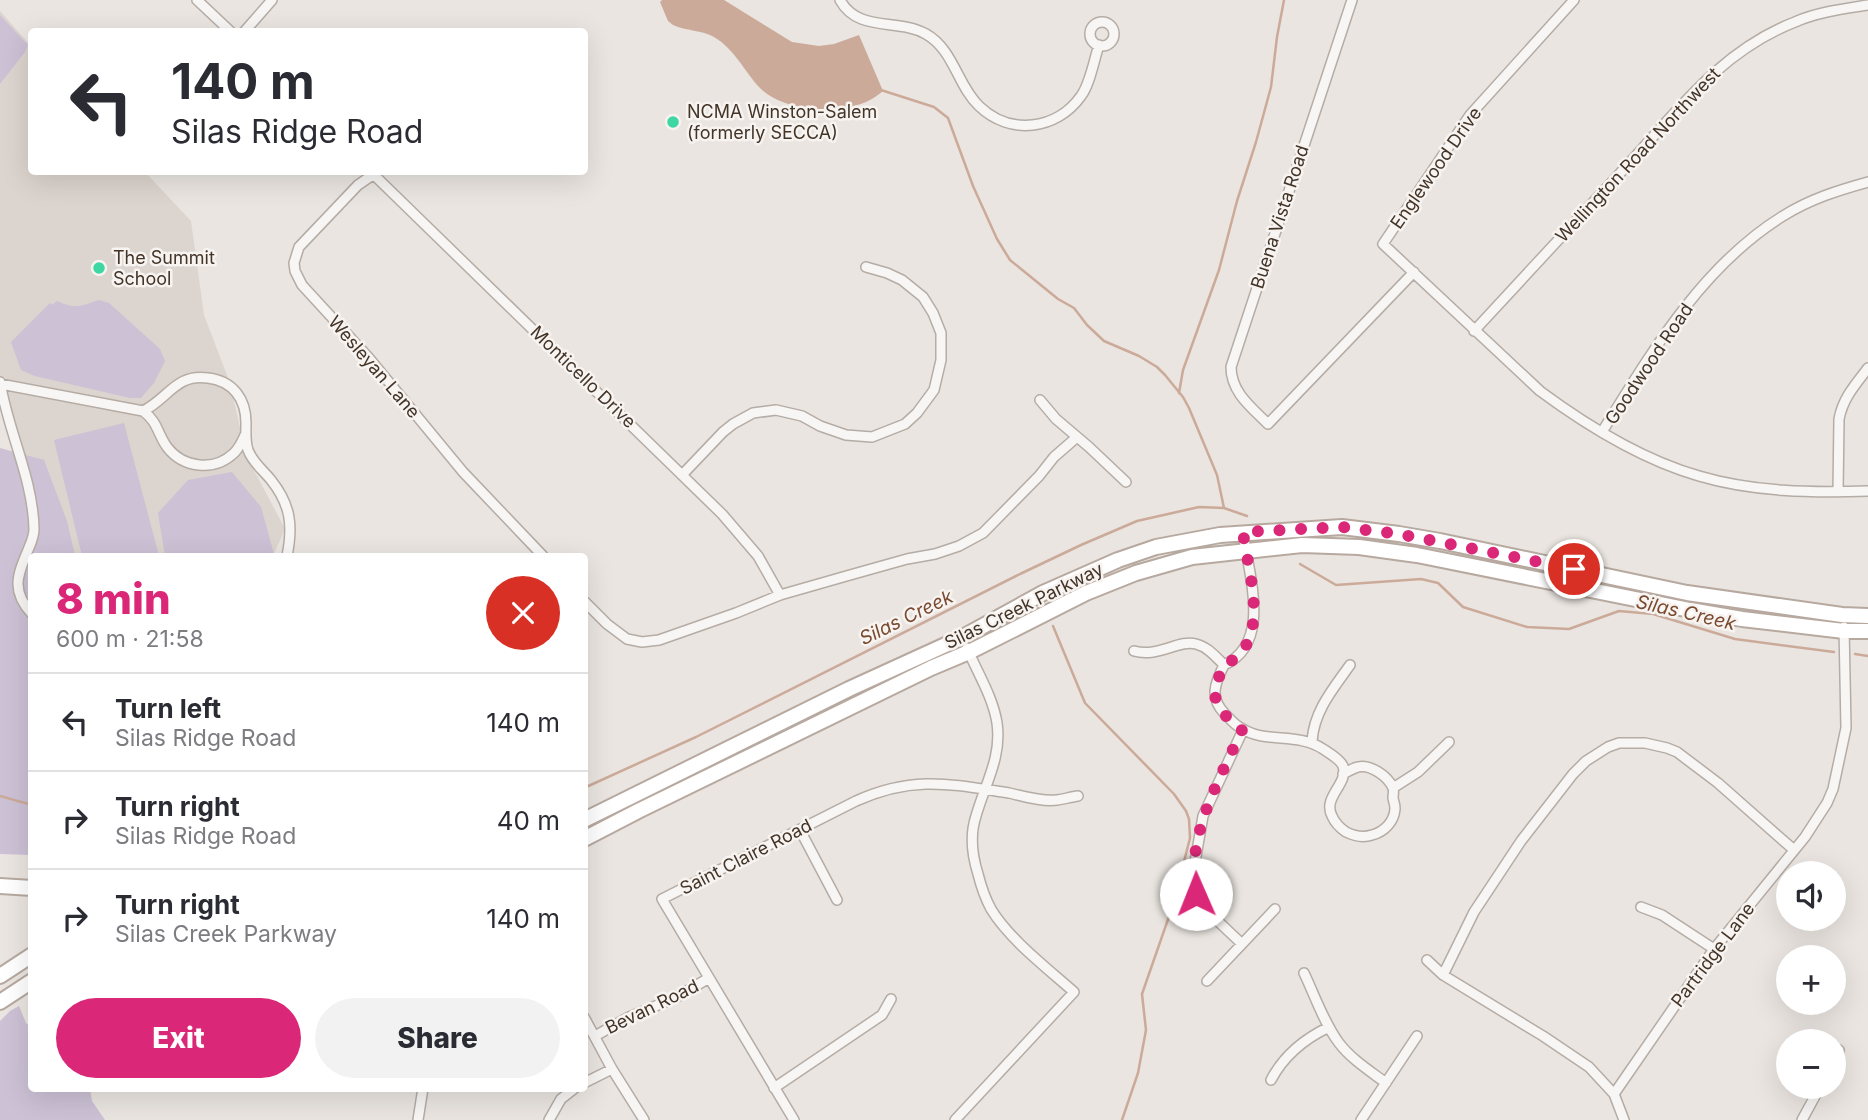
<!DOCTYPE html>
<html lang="en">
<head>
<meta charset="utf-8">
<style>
  :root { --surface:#fff; --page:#f2f2f3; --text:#2b2b33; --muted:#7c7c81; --line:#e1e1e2; --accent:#db2777 }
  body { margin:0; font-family:Inter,sans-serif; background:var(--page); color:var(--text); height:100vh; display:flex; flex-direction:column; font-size:26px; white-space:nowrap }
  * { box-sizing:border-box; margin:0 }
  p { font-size:23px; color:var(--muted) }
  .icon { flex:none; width:38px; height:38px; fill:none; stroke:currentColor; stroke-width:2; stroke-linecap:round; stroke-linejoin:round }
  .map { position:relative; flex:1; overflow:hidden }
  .panel { position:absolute; left:28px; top:553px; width:560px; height:539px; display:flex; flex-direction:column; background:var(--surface); border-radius:7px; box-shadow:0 7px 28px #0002 }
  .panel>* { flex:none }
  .guide { position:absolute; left:28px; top:28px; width:560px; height:147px; border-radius:7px; box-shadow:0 7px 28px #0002; background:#fff; color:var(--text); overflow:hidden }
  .buttons { position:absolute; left:1776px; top:861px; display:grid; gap:14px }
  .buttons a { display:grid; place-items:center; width:70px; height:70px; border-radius:50%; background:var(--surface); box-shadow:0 7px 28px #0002; font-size:35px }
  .pin { position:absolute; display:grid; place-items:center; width:60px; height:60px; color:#fff; margin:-30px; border:4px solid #fff; border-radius:50%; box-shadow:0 2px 7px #0007 }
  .me { position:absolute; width:77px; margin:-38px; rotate:359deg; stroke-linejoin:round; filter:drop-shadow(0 0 5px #0008) }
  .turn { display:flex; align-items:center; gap:24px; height:147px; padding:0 28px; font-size:32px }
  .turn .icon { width:91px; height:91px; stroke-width:2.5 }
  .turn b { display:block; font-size:49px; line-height:60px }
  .round { display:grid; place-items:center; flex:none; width:74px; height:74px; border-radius:37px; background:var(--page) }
  .headline { display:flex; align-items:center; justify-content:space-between; height:119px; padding:0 28px }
  h1 { font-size:42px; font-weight:800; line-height:52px; color:var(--accent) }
  .button { display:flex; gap:14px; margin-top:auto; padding:14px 28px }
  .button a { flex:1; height:80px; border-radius:42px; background:var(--accent); color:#fff; font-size:28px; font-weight:800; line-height:80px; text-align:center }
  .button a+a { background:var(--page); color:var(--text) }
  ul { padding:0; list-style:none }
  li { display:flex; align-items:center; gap:21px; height:98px; padding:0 28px; border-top:2px solid var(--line) }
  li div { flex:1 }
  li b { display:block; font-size:26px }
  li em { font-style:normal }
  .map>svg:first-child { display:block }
  .built { fill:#dcd4ce }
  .green { fill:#ccc1d5 }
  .water { fill:#ca9 }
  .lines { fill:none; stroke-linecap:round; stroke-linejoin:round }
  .stream { stroke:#ca9; stroke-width:2.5 }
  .minor-casing { stroke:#b5aca5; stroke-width:12 }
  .primary-casing { stroke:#b7a99f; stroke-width:18 }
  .minor { stroke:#f8f6f4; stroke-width:9 }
  .primary { stroke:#fff; stroke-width:14 }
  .route { stroke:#db2777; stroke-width:12; stroke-dasharray:0 21.6 }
  .poi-dot { fill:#3ed6a2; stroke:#f7f3f0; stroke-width:2.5 }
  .labels { text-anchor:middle; stroke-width:5; stroke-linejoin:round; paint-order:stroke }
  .poi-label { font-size:18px; fill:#433428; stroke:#f7f3f0; text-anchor:start }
  .street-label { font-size:18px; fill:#433428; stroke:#f7f3f0 }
  .water-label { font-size:19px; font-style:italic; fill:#794a2f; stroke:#f7f3f0 }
</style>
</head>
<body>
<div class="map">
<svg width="1868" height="1120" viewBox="0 0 1868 1120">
  <rect width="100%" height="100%" fill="#eae5e0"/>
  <path class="built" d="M 0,11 L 31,46 L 32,172 L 145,172 L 191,221 L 204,315 L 230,383 L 246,455 L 285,529 L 273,556 L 37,556 L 0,384 Z"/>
  <path class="green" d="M 0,15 L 28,45 L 25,52 L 0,84 Z
    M 99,300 L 109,303 L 160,349 L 165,361 L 154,383 L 141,398 L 130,398 L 35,376 L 21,370 L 11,342 L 50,303 L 52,305 L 57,301 C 76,310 80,306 99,300 Z
    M 124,423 L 159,556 L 82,556 L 54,440 Z
    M 0,448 L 44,460 L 67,521 L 75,556 L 32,556 L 31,855 L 0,854 Z
    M 232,472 L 261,507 L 274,554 L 272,556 L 165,556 L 158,513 L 188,480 Z
    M 19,1006 L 26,1023 L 31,1027 L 32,1088 L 90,1089 L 92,1101 L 105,1120 L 0,1120 L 0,1021 L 10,1011 Z"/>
  <path class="water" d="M 662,0 L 724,0 L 792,42 L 819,46 L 834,44 L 859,35 L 883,91 C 879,94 874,98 870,100 C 842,115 785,112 761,89 C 745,73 735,49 714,37 C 702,30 686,31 673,25 L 668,21 L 660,2 Z"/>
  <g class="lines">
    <path class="stream" d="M 881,90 L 934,107 L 948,118 L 973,186 L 997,239 L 1010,260 L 1058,299 L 1074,308 L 1087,325 L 1104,341 L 1139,356 L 1157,367 L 1165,375 L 1183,397 L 1189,408 L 1217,475 L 1224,508
      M 1179,393 L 1183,370 L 1219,270 L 1237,201 L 1256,142 L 1271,87 L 1277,37 L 1284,0
      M 1300,564 L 1336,585 L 1421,579 L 1438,583 L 1463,607 L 1527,627 L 1569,629 L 1619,611 L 1653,614 L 1735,639 L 1834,652
      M 1053,626 L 1085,703 L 1174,794 L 1186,811 L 1189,819 L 1190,838 L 1173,905 L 1142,994 L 1146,1030 L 1138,1073 L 1122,1120
      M 1855,654 L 1868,656
      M 584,788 L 696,737 L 1020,574 L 1081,545 L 1137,521 L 1199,507 L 1224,508 L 1247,516
      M 0,796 L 32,805"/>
    <g class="minor-casing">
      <path id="minor" d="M 197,0 L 231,32
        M 840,0 C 858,33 898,18 926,34 C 954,50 957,85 979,106 C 1010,136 1057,130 1081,96 C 1090,84 1094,60 1099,45
        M 1352,0 L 1231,367 C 1231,392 1251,407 1268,424 L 1414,272
        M 1574,0 L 1470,115 L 1383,244 L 1540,391 C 1586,425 1643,460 1699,476 C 1753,492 1812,493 1868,491
        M1090 34a12 12 0 1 1 24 0a12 12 0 1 1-24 0Z
        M 244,32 L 272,0
        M 371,172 L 722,514 L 758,556 L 780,595
        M 374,174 L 358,185 L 299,247 L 294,263 L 295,271 L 302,285 L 369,358 L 463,472 L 543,556
        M 1474,331 C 1524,277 1573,224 1623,170 C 1676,113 1720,51 1795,22 C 1818,12 1843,9 1868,5
        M 0,382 C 8,431 33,479 34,529 C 34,537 31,543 28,550 C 17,576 11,591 32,614
        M 0,384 L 143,411 C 168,399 176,373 208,378 C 233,381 246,399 246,423 C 246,432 245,441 248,450 C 253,463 263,470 271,480 C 291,505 293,526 287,556
        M 1040,400 L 1056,419 L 1089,447 L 1126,482
        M 143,411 C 158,422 157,433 167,447 C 183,468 214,472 234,453 C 239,448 242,442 245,435
        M 1602,432 C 1651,353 1702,266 1783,216 C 1810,199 1839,190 1868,182
        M 682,475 L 723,432 L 733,424 L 753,413 L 776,410 L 802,416 L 820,426 L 846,435 L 872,437 L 905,424 L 917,413 L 934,390 L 941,360 L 941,333 L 933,313 L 923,297 L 902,280 L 887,273 L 866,267
        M 1838,492 L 1839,419 C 1843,398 1855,385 1868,368
        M 1243,532 C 1248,573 1273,643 1224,665 C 1215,683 1209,698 1225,714 C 1230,719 1235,725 1241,728 C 1265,744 1297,732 1323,749 C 1329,753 1340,759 1343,766 C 1349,784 1322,797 1332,816 C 1335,823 1340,828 1346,832 C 1354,836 1363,838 1372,835 C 1384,832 1394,822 1395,809 C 1395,803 1394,804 1393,798 C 1393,796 1394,790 1393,788 C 1388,776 1370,764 1358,767 C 1353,768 1347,772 1343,774
        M 584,601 L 607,624 L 627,639 L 642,642 L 659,640 L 736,613 L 780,595 L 850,575 L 907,559 L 935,554 L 959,546 L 983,533 L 1039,476 L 1054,457 L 1077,437
        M 1134,651 C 1158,658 1179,639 1196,644 C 1208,647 1216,657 1224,665
        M 1312,741 C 1314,711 1333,689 1350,665
        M 1393,788 L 1418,772 L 1449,742
        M 800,830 L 837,900
        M 1641,907 L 1662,915 L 1714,949
        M 1242,944 L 1203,907 L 1196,894 L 1194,882 L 1194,868 L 1203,816 L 1243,730
        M 1427,960 L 1443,975 L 1543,1036 L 1589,1067 L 1614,1094 L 1624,1120
        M 1304,973 C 1315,996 1324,1023 1339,1043 C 1351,1059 1370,1071 1386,1083
        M 1443,975 L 1474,912 L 1521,841 L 1573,774 L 1586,761 L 1608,747 L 1619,743 L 1645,743 L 1667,748 L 1677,752 L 1718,783 L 1794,850
        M 1207,981 L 1275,909
        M 584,1017 L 612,1069 L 644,1120
        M 595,1036 L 629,1017 L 675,998 L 709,978
        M 1834,1060 L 1839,1050
        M 1271,1080 C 1284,1055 1304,1039 1329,1027
        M 584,1083 L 612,1069
        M 774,1088 L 882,1015 L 891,999
        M 1614,1094 L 1714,949 L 1805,837 L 1827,803 L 1833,789 L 1846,728 L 1844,627
        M 418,1120 L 423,1088
        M 549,1120 L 561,1099 L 575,1088
        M 794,1120 L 662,899 L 856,801 C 913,775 950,784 1009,793 C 1023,796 1042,802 1057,800 C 1064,799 1071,797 1078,796
        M 955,1120 L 1074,992 C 1047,968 1009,939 991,909 C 985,898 981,886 978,874 C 972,855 970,834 976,816 C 985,784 1002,757 997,723 C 993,697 977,672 967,648
        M 1361,1120 L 1417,1036
        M 1802,1120 L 1820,1087"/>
    </g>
    <g class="primary-casing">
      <path id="primary" d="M 584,820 L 849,689 L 963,637 L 1043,593 L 1118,560 L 1156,547 L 1220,535 L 1342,527 L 1399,534 L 1440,541 L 1687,593 L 1842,615 L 1868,616
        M 584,839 L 638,811 L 931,668 L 969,652 L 1086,593 L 1136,573 L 1192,557 L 1302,545 L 1359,547 L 1417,555 L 1690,610 L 1742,619 L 1844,631 L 1868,631
        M 0,886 L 32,888
        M 0,976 L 32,955
        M 0,1002 L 32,981"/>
    </g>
    <use href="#minor" class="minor"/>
    <use href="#primary" class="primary"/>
  </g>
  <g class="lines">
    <path class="route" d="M 1196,894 C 1186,835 1219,781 1242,730 C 1214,707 1208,700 1224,665 C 1273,643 1248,573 1243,532 L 1342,527 L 1399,534 L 1574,569"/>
  </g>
  <g class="poi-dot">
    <circle cx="673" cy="122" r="7"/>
    <circle cx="99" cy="268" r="7"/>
  </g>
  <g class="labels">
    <g class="poi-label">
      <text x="687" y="118">NCMA Winston-Salem<tspan x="687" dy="21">(formerly SECCA)</tspan></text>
      <text x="113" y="264">The Summit<tspan x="113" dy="21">School</tspan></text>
    </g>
    <g class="street-label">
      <text transform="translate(1638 155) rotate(-47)" y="6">Wellington Road Northwest</text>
      <text transform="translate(1436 168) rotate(-55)" y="6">Englewood Drive</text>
      <text transform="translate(1280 217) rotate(-72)" y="6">Buena Vista Road</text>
      <text transform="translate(1649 364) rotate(-56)" y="6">Goodwood Road</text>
      <text transform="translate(374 367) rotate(49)" y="6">Wesleyan Lane</text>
      <text transform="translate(583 377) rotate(44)" y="6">Monticello Drive</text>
      <text transform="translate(1024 606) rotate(-26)" y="6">Silas Creek Parkway</text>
      <text transform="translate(746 857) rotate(-27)" y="6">Saint Claire Road</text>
      <text transform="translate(1713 955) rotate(-53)" y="6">Partridge Lane</text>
      <text transform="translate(652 1007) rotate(-26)" y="6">Bevan Road</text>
    </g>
    <g class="water-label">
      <text transform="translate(1686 612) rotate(13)" y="7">Silas Creek</text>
      <text transform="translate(906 617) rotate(-26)" y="7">Silas Creek</text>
    </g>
  </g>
</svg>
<div class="buttons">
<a><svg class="icon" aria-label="sound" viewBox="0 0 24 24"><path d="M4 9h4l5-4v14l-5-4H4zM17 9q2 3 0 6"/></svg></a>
<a>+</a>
<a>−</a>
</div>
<div class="pin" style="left:1574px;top:569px;background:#d93025"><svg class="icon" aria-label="arrive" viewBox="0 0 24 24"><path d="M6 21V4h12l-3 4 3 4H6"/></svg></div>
<svg class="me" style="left:1196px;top:894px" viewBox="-20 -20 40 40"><circle r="19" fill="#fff"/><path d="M0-13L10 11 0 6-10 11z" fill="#db2777"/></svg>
<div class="guide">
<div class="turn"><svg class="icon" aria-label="left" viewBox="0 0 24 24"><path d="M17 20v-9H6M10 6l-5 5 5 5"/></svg><div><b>140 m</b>Silas Ridge Road</div></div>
</div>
<section class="panel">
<div class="headline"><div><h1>8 min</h1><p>600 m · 21:58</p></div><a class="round" style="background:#d93025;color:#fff"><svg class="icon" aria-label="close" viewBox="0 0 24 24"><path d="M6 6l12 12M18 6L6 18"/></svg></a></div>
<ul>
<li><svg class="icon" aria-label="left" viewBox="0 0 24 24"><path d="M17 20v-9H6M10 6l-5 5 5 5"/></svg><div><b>Turn left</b><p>Silas Ridge Road</p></div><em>140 m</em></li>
<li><svg class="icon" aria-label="right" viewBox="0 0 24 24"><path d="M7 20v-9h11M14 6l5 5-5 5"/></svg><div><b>Turn right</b><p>Silas Ridge Road</p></div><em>40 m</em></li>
<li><svg class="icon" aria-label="right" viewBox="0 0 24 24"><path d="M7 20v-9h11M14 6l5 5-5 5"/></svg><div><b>Turn right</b><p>Silas Creek Parkway</p></div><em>140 m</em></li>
</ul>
<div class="button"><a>Exit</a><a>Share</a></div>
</section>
</div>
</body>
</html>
